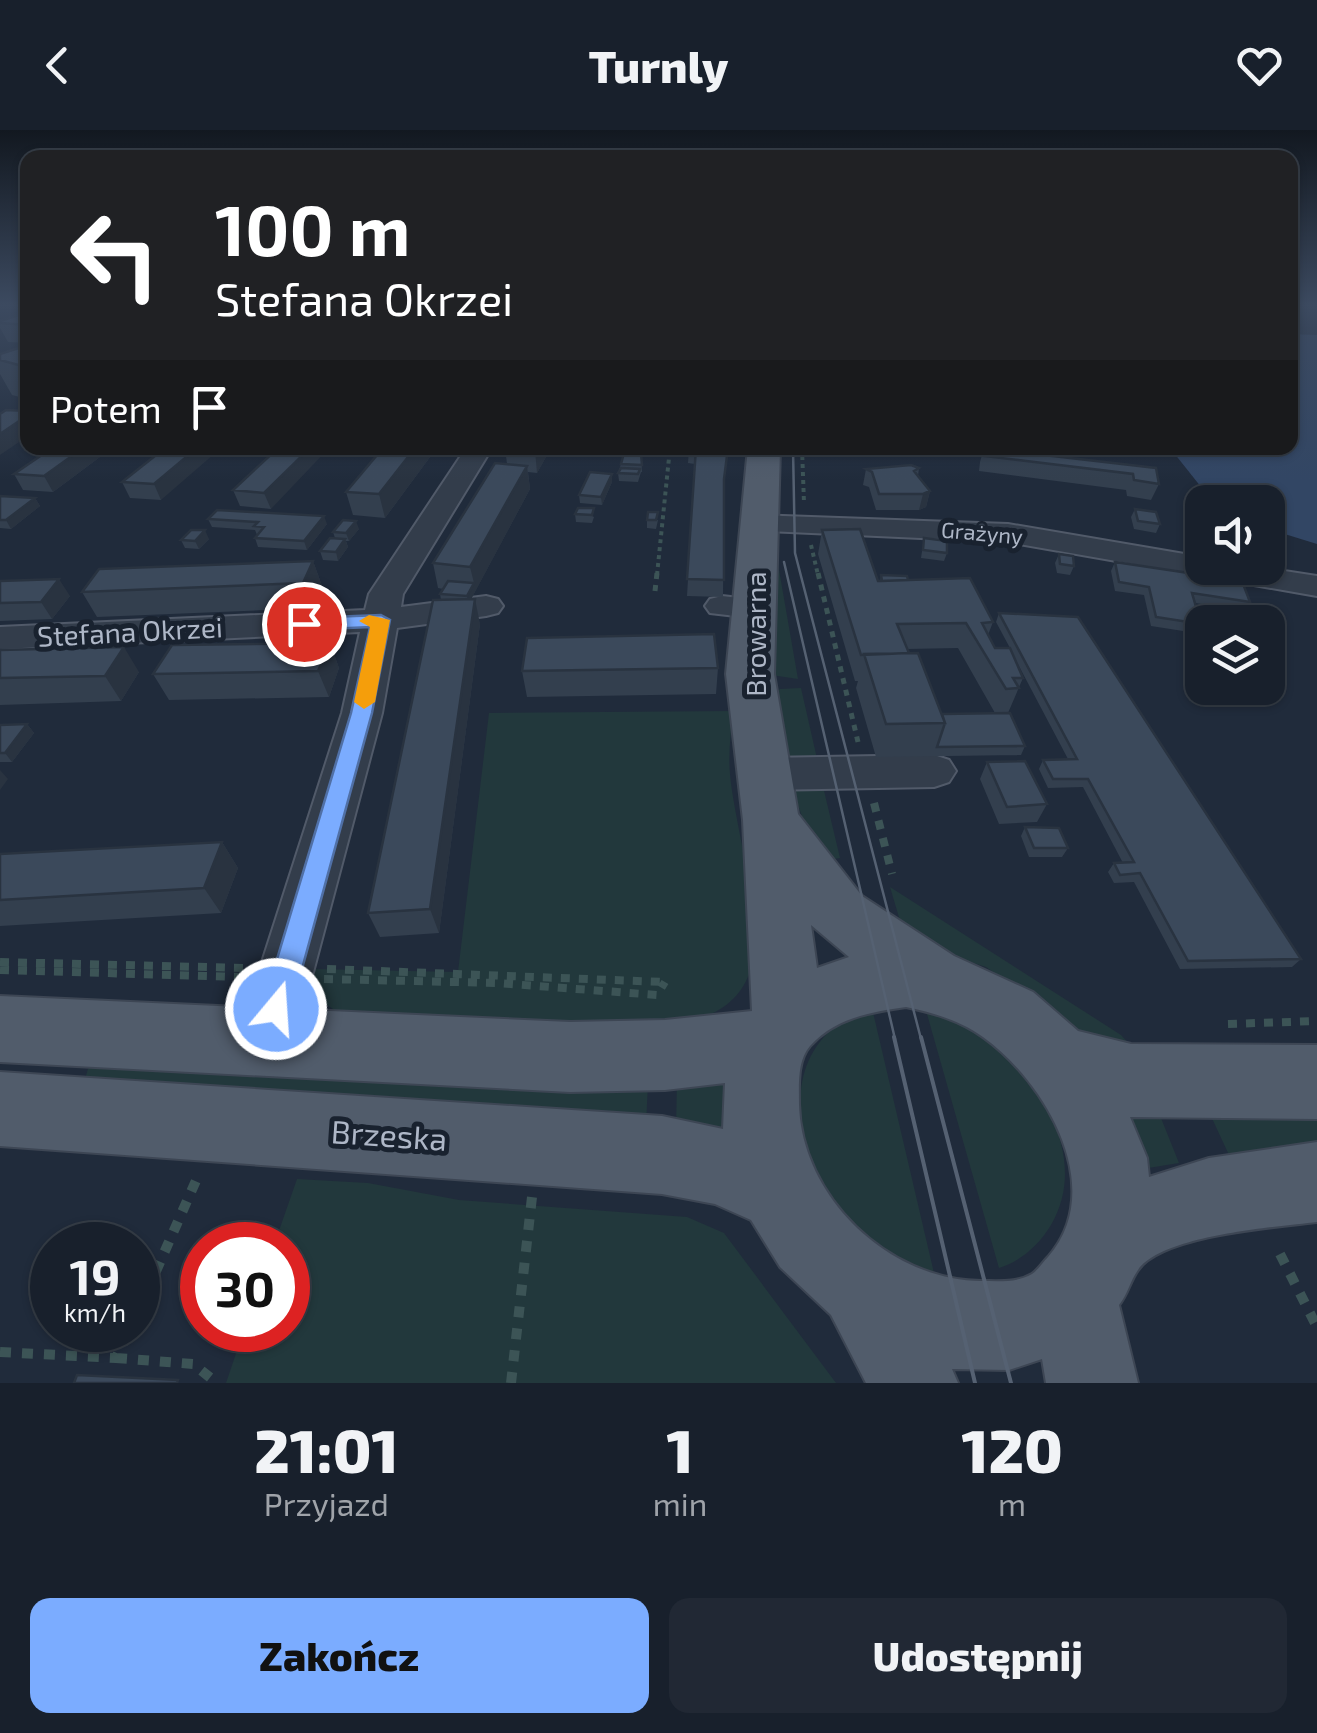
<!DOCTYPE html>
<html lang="pl">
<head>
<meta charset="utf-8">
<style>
  :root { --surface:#18202c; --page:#212834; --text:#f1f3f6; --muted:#9fa3a9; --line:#363e48; --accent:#7bacff }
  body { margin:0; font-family:"Exo 2",sans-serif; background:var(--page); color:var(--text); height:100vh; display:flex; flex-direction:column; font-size:38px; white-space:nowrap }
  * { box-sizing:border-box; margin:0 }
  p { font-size:32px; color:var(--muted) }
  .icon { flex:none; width:55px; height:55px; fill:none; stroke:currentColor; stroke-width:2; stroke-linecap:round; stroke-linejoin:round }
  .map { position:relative; height:1253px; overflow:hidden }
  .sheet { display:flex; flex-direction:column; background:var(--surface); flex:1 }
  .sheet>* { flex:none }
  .top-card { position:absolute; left:20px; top:20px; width:1278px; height:305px; border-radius:20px; box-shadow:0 2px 8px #0004,0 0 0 2px var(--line); background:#202124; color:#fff; overflow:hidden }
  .controls { position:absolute; left:1185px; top:355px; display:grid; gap:20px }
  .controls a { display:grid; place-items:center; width:100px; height:100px; border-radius:20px; background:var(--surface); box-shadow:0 2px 8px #0004,0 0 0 2px var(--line); font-size:50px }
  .speed { position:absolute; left:30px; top:1092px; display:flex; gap:20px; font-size:50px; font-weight:700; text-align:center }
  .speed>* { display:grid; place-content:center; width:130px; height:130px; border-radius:50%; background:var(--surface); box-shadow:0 2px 8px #0004,0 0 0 2px var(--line); line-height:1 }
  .speed small { font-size:25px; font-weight:400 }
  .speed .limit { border:15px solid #d22; background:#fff; color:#111 }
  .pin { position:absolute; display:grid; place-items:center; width:85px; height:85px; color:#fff; margin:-42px; border:5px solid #fff; border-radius:50%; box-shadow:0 2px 10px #0007 }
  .me { position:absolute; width:110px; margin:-55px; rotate:18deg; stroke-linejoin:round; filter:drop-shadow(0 0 8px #0008) }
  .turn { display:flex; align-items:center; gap:35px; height:210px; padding:0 30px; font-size:45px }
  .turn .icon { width:130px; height:130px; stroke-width:2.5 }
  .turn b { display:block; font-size:70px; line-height:85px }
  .then { display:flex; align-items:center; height:95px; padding:0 30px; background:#0003; gap:20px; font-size:38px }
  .eta { display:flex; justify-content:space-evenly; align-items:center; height:170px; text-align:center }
  .eta b { font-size:60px; font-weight:800; line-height:70px }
  .cta { display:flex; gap:20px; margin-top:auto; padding:20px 30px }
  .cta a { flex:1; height:115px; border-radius:20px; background:var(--accent); color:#111; font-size:40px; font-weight:800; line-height:115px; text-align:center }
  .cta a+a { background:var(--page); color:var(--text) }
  header { display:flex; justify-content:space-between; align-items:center; height:130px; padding:0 30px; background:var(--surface); font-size:45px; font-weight:800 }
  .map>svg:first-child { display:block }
  .green { fill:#22383c }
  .water { fill:#324664 }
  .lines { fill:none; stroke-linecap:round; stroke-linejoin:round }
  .minor-casing { stroke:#515a69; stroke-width:4 }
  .major-casing { stroke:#3d4654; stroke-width:4 }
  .path-far3 { stroke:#3c5456; stroke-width:4; stroke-dasharray:4 4; stroke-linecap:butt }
  .path-far2 { stroke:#3c5456; stroke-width:5; stroke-dasharray:6 6; stroke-linecap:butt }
  .path-far1 { stroke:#3c5456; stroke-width:8; stroke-dasharray:9 9; stroke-linecap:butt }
  .path { stroke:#3c5456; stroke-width:10; stroke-dasharray:11 11; stroke-linecap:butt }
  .minor { fill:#333d4b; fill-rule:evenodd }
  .major { fill:#515c6b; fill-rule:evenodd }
  .tram-far1 { stroke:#556172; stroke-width:2.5 }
  .tram { stroke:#556172; stroke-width:4 }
  .wall { fill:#333f4e; fill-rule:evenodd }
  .shaded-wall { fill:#293340 }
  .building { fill:#3b495b; stroke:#293340; stroke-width:2.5 }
  .route { fill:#7bacff; stroke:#5070a6; stroke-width:2.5 }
  .slow { fill:#f59e0b }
  .labels { text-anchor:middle; stroke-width:10; stroke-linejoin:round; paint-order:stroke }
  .far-street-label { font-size:22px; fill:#aeb7c7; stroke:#19222f }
  .street-label { font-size:28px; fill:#aeb7c7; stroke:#19222f }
  .near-street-label { font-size:32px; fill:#aeb7c7; stroke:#19222f }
</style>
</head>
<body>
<header><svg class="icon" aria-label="back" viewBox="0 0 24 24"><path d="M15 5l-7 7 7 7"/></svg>Turnly<svg class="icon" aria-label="heart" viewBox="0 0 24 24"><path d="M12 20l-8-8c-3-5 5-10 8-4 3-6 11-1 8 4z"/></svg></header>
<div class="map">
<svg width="1317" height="1253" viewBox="0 0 1317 1253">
  <rect width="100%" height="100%" fill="#202b3b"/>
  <path class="green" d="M 774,411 L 798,549 L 771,545 Z
    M 801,558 L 818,633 L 783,627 L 773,565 L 780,559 Z
    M 733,581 C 731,602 728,623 730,644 C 734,694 767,800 749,844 C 737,877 707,888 676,897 L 342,885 L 321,871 L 312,839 L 458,842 L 489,583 Z
    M 821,648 L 840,728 L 827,730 L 812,715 L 791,655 Z
    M 890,757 L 1121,905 L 1131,916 L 1081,903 L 986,837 L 906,811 Z
    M 925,877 C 1007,898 1101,1010 1051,1095 C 1039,1115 1021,1131 999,1138 Z
    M 872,878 L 934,1143 C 901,1129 867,1112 843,1084 C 800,1035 776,941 837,895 C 847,887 861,883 872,878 Z
    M 98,930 L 648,952 L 646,995 L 84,952 L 88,939 Z
    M 726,951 L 723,998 L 676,997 L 677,952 Z
    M 1317,982 L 1317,1016 L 1229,1025 L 1210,984 Z
    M 1159,983 L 1179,1033 L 1142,1039 L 1124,986 Z
    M 297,1049 L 368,1053 L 459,1070 L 687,1087 L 724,1103 L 836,1253 L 226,1253 L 244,1200 L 288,1200 L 288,1115 L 274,1115 Z"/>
  <path class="water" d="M 1290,204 L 1317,205 L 1317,414 L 1268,399 L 1268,372 L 1213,372 L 1170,318 L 1290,318 Z"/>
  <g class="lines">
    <g class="minor-casing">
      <path id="minor" d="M 466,318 L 492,318 L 403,464 L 401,477 L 486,466 L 498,469 L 503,476 L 498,483 L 486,486 L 397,498 L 382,583 L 295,910 L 286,929 L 266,938 L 246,929 L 237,910 L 342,583 L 360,502 L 0,519 L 0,497 L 365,480 L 369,464 Z
        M 758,385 L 1008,394 L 1202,427 L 1202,438 L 1265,438 L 1317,446 L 1317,466 L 1008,412 L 747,400 L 743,394 L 747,388 Z
        M 722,466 L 765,471 L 770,478 L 765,485 L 753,488 L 710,483 L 705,476 L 710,469 Z
        M 934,625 L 949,630 L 956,641 L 949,652 L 934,657 L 765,660 L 750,655 L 743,644 L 750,633 L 765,628 Z"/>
    </g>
    <g class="major-casing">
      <path id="major" d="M 748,318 L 780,318 L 774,544 L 798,684 L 862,766 L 954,826 L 1033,862 L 1078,901 L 1131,914 L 1317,915 L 1317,989 L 1130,987 L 1147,1028 L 1149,1047 L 1209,1028 L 1317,1012 L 1317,1092 C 1276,1097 1162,1105 1138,1140 C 1130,1151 1128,1164 1119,1175 L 1138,1253 L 1046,1253 L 1042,1229 L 1009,1240 L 952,1239 L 958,1253 L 866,1253 L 831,1185 L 780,1137 L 751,1090 L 715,1074 L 662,1064 L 0,1016 L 0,942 L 662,986 L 723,999 L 725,953 L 665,960 L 570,962 L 0,932 L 0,866 L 570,892 L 665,890 L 752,881 L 743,690 L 726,544 ZM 811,795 L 849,827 L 817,838 ZM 906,877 C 934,883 959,890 983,907 C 1046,952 1108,1059 1048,1127 C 1043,1132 1038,1140 1032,1144 C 1017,1153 998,1151 981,1151 C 888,1150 801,1066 799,974 C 799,955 797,931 810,916 C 835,888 871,882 906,877 Z"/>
    </g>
    <path class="path-far3" d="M 802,318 L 804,373
      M 811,415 L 818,445
      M 657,445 L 670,318"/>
    <path class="path-far2" d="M 818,443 L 858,612
      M 655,461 L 657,443"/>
    <path class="path-far1" d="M 874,673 L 892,744
      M 0,832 L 244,838
      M 327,839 L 664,852
      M 0,840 L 242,847
      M 324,849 L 497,853 L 657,865 L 665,852
      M 1228,894 L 1317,891"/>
    <path class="path" d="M 1280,1124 L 1317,1197
      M 138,1182 L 198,1046
      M 0,1222 L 116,1228 L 129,1200
      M 116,1228 L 193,1234 L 217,1253
      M 511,1253 L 532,1067"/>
    <use href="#minor" class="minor"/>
    <use href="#major" class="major"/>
    <path class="tram-far1" d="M 793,318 L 795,423 L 921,909
      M 784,432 L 895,909"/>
    <path class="tram" d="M 894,907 L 975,1253
      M 921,907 L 1011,1253"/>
  </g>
  <path class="wall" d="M 28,182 L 28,213 L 8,212 L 0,198 L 0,191 Z
    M 28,215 L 28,269 L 12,265 L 0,244 L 0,224 Z
    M 52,318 L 112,318 L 53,362 L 23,360 L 14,344 Z
    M 165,318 L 161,370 L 130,368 L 122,352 Z
    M 278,318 L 271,379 L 240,376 L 233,360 Z
    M 383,318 L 432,318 L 433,323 L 385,388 L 353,385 L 346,362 Z
    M 505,318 L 551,318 L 537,343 L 528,342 L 530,359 L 471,469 L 480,494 L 439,803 L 380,807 L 368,783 L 441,470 L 440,464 L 443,459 L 438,458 L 433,433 L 507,334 Z
    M 689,318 L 728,318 L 724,355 L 723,467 L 687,466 L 695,334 L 688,333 Z
    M 867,318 L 911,318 L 909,324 L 867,322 Z
    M 984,318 L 1156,338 L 1159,354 L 1151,370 L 1127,366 L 1126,360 L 979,341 L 980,332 Z
    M 1010,318 L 1084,318 L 1081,326 L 1010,320 Z
    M 641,323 L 642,342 L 641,342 L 638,352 L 619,351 L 618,343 L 621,334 Z
    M 919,338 L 918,346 L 930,361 L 926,377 L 919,380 L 876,380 L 869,357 L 863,355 L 866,339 Z
    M 612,352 L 602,375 L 580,373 L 579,365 Z
    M 0,366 L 35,368 L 40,376 L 11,399 L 0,398 Z
    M 578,378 L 594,387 L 592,393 L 576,392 L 575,384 Z
    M 1135,379 L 1160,394 L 1156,403 L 1134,399 L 1131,387 Z
    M 208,389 L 327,394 L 307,420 L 258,417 L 255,408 L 257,405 L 255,400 L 212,397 Z
    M 647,390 L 658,390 L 656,399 L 647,398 Z
    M 1195,397 L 1202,398 L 1202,420 L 1196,419 L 1191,406 Z
    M 359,399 L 349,411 L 346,411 L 348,417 L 338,431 L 323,430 L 320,421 L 335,408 L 333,402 Z
    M 822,400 L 878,451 L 880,451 L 881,445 L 908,450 L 993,492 L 988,505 L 995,518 L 1010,518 L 996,492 L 999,483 L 1301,829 L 1292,837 L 1180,839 L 1134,752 L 1114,753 L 1108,742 L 1114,733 L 1123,733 L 1083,657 L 1048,658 L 1039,639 L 1043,630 L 1068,629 L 1010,519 L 1023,548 L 1008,583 L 1025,616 L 1021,625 L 876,627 L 856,558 L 858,551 L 855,551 L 818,424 ZM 958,518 L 995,583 L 942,584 L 907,519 Z
    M 924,408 L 947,423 L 944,431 L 921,428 Z
    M 209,409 L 199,419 L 185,418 L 181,410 Z
    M 1059,424 L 1074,436 L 1070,445 L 1057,443 L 1055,433 Z
    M 313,431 L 322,456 L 313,478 L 97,487 L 82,462 Z
    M 1115,432 L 1250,472 L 1245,480 L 1195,473 L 1201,494 L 1196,503 L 1151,496 L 1144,465 L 1115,461 L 1111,441 Z
    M 0,451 L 70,466 L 52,489 L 0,491 Z
    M 330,513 L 339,538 L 329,567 L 169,570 L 153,544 Z
    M 0,520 L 139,542 L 121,571 L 0,575 Z
    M 718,538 L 716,564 L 527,567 L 522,541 Z
    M 27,594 L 34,603 L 12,632 L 0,632 L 0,595 Z
    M 987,632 L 1047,674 L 1037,692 L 999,694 L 980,649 Z
    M 1025,697 L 1068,718 L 1062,727 L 1029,727 L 1021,706 Z
    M 222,712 L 238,738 L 221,783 L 0,796 L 0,724 Z"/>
  <path class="shaded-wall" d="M 28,285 L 28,306 L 0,325 L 0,304 Z
    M 83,318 L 112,318 L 53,362 L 44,346 Z
    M 197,318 L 221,318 L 161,370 L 154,354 Z
    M 310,318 L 329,318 L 271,379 L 264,363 Z
    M 415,318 L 432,318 L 433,323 L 385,388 L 379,364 Z
    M 536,318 L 551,318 L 537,343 L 535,320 Z
    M 527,336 L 530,359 L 468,475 L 467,466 L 474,453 L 470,437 Z
    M 612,344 L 612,352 L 602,375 L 601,367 Z
    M 930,361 L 926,377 L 919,380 L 923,364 Z
    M 35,368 L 40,376 L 11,399 L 6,390 Z
    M 324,386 L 327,394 L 307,420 L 304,411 Z
    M 356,391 L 359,399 L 349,411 L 346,403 Z
    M 205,400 L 209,409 L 199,419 L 195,411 Z
    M 345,409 L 348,417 L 338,431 L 336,422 Z
    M 313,431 L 322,456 L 313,478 L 303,453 Z
    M 59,449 L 70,466 L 52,489 L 41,472 Z
    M 475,469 L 480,494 L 439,803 L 430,779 Z
    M 330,513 L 339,538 L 329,567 L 318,541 Z
    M 124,517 L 139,542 L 121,571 L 105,546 Z
    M 27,594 L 34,603 L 12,632 L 5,623 Z
    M 0,640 L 8,649 L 0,660 Z
    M 222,712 L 238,738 L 221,783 L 204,758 Z"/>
  <path class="building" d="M 28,182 L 28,195 L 0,193 L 0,191 Z
    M 28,215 L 28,234 L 22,236 L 0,230 L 0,224 Z
    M 6,280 L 28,281 L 28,285 L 0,304 L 0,284 Z
    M 52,318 L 83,318 L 44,346 L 14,344 Z
    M 165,318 L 197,318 L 154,354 L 122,352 Z
    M 278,318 L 310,318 L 264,363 L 233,360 Z
    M 383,318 L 415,318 L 379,364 L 346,362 Z
    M 505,318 L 536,318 L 535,320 Z
    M 689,318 L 728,318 L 724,349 L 724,450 L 687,449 L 696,318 Z
    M 984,318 L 1156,338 L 1159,354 L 1134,350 L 1133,344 L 984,326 Z
    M 624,323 L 641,323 L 642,335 L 621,334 Z
    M 495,333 L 527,336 L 470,437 L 433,433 Z
    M 911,335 L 919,338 L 914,341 L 930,361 L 923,364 L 879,364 L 872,342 L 866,339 Z
    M 621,338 L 640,339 L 638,344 L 618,343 Z
    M 590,342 L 612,344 L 601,367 L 579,365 Z
    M 0,366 L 35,368 L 6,390 L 0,390 Z
    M 578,378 L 594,378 L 592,385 L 575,384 Z
    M 1135,379 L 1156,382 L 1160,394 L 1138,391 Z
    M 217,380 L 324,386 L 304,411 L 255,408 L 264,397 L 254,396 L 258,392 L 208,389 Z
    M 648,382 L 658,382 L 656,390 L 647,390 Z
    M 343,390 L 356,391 L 346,403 L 333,402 Z
    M 1195,397 L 1202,398 L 1202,411 L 1201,411 Z
    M 860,399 L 878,451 L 970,448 L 993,492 L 982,493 L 995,518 L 1010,518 L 1023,548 L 1013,548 L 1019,558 L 1006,559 L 966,493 L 897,494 L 909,523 L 861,525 L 822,400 Z
    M 191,400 L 205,400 L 195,411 L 181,410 Z
    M 330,408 L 345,409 L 336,422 L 320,421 Z
    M 924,408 L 947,411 L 947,423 L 923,420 Z
    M 1059,424 L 1073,426 L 1074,436 L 1060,434 Z
    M 313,431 L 303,453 L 82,462 L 99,439 Z
    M 1115,432 L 1242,451 L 1250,472 L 1192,463 L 1201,494 L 1156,487 L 1149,457 L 1119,452 Z
    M 881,445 L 907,446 L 908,450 L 882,451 Z
    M 59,449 L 41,472 L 0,473 L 0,451 Z
    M 448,451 L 474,453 L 467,466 L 440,464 Z
    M 475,469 L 430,779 L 368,783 L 433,470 Z
    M 999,483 L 1078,487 L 1301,829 L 1188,831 L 1140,743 L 1120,745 L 1114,733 L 1134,732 L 1088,649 L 1053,649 L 1043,630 L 1077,629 Z
    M 714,504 L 718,538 L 522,541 L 527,508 Z
    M 330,513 L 318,541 L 153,544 L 172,515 Z
    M 124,517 L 105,546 L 0,548 L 0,520 Z
    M 918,523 L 945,593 L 886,594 L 864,524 Z
    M 1010,583 L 1025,616 L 937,617 L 945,593 L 942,584 Z
    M 27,594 L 5,623 L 0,623 L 0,595 Z
    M 1025,631 L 1047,674 L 1007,677 L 987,632 Z
    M 1025,697 L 1059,698 L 1068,718 L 1034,718 Z
    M 222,712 L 204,758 L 0,770 L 0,724 Z
    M 77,1245 L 178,1250 L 177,1253 L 74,1253 Z"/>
  <linearGradient id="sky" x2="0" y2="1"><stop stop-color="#121820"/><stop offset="0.5" stop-color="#3c4a60"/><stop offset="1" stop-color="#3c4a60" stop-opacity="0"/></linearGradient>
  <rect width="1317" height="350" fill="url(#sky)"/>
  <path class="route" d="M 381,485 L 390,490 L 372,583 L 291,879 L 287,889 L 276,893 L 266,889 L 262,879 L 351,583 L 370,497 L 304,500 L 295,494 L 304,488 Z"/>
  <path class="slow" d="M 369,485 L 390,490 L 375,572 L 364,579 L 354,572 L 370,497 L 359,491 Z"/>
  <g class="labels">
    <g class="far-street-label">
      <text transform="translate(982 403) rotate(5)" y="8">Grażyny</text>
    </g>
    <g class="street-label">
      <text transform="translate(130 502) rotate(-3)" y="10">Stefana Okrzei</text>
      <text transform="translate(756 504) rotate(-90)" y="10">Browarna</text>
    </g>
    <g class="near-street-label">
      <text transform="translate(389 1006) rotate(4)" y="11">Brzeska</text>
    </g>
  </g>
</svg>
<div class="controls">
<a><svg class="icon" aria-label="sound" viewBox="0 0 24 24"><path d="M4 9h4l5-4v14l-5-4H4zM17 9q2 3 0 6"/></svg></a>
<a><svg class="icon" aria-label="layers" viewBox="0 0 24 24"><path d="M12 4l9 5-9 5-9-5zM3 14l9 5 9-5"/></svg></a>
</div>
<div class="speed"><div>19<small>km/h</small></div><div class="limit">30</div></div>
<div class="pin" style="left:304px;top:494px;background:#d93025"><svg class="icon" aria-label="arrive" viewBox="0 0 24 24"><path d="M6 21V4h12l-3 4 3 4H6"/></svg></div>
<svg class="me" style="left:276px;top:879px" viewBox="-20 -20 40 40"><circle r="17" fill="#7bacff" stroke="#fff" stroke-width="3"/><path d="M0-11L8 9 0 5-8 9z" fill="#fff"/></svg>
<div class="top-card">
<div class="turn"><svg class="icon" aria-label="left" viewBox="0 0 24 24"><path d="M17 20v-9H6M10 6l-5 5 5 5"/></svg><div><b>100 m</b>Stefana Okrzei</div></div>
<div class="then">Potem<svg class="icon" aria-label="arrive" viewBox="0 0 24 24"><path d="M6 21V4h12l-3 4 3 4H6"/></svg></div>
</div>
</div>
<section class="sheet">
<div class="eta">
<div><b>21:01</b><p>Przyjazd</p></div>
<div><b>1</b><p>min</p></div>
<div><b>120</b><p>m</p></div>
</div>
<div class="cta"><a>Zakończ</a><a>Udostępnij</a></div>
</section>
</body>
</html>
